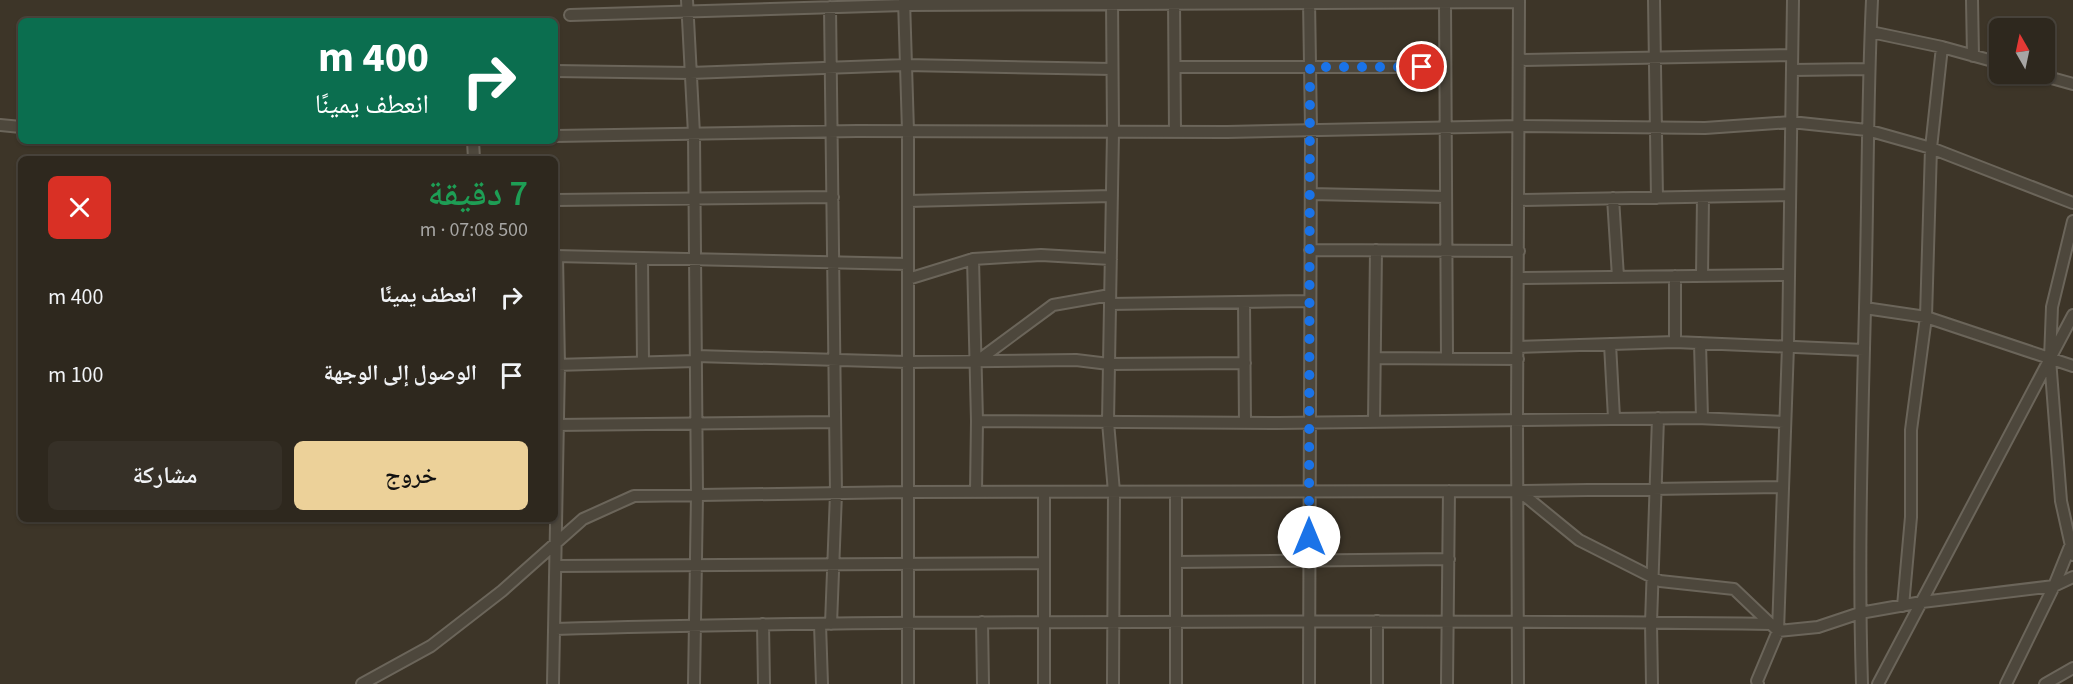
<!DOCTYPE html>
<html lang="ar">
<head>
<meta charset="utf-8">
<style>
  :root { --surface:#2e281e; --page:#363027; --text:#f1f3f6; --muted:#a7a6a4; --line:#49443c; --accent:#ecd199 }
  body { margin:0; font-family:"Source Sans 3","Noto Naskh Arabic",sans-serif; background:var(--page); color:var(--text); direction:rtl; height:100vh; display:flex; flex-direction:column; font-size:22px; white-space:nowrap }
  * { box-sizing:border-box; margin:0 }
  p { font-size:20px; color:var(--muted) }
  .icon { flex:none; width:33px; height:33px; fill:none; stroke:currentColor; stroke-width:2; stroke-linecap:round; stroke-linejoin:round }
  .map { position:relative; flex:1; overflow:hidden; direction:ltr }
  .side { position:absolute; left:18px; top:156px; width:540px; height:366px; display:flex; flex-direction:column; background:var(--surface); border-radius:9px; box-shadow:0 2px 4px #0004,0 0 0 2px var(--line); direction:rtl }
  .side>* { flex:none }
  .top-card { position:absolute; left:18px; top:18px; width:540px; height:126px; border-radius:9px; box-shadow:0 2px 4px #0004,0 0 0 2px var(--line); direction:rtl; background:#0b6e4f; color:#fff; overflow:hidden }
  .needle { width:39px; rotate:351deg }
  .tools { position:absolute; left:1989px; top:18px; display:grid; gap:12px }
  .tools a { display:grid; place-items:center; width:66px; height:66px; border-radius:9px; background:var(--surface); box-shadow:0 2px 4px #0004,0 0 0 2px var(--line); font-size:30px }
  .pin { position:absolute; display:grid; place-items:center; width:51px; height:51px; color:#fff; margin:-26px; border:3px solid #fff; border-radius:50%; box-shadow:0 2px 6px #0007 }
  .me { position:absolute; width:66px; margin:-33px; rotate:0deg; stroke-linejoin:round; filter:drop-shadow(0 0 4px #0008) }
  .turn { display:flex; align-items:center; gap:21px; height:126px; padding:0 30px; font-size:27px }
  .turn .icon { width:78px; height:78px; stroke-width:2.5 }
  .turn b { display:block; font-size:42px; line-height:51px }
  .round { display:grid; place-items:center; flex:none; width:63px; height:63px; border-radius:9px; background:var(--page) }
  .headline { display:flex; align-items:center; justify-content:space-between; height:102px; padding:0 30px }
  h1 { font-size:36px; font-weight:600; line-height:45px; color:#1e9e55 }
  .action { display:flex; gap:12px; margin-top:auto; padding:12px 30px }
  .action a { flex:1; height:69px; border-radius:9px; background:var(--accent); color:#111; font-size:24px; font-weight:600; line-height:69px; text-align:center }
  .action a+a { background:var(--page); color:var(--text) }
  ul { padding:0; list-style:none }
  li { display:flex; align-items:center; gap:18px; height:78px; padding:0 30px }
  li div { flex:1 }
  li b { display:block; font-size:22px }
  li em { font-style:normal }
  .map>svg:first-child { display:block }
  .lines { fill:none; stroke-linecap:round; stroke-linejoin:round }
  .minor-casing { stroke:#6b655a; stroke-width:14 }
  .minor { stroke:#4d473c; stroke-width:10 }
  .route { stroke:#1a73e8; stroke-width:10; stroke-dasharray:0 18 }
</style>
</head>
<body>
<div class="map">
<svg width="2073" height="684" viewBox="0 0 2073 684">
  <rect width="100%" height="100%" fill="#3d3528"/>
  <g class="lines">
    <g class="minor-casing">
      <path id="minor" d="M 687,0 L 694,134 L 697,495 L 694,684
        M 904,0 L 908,131 L 908,684
        M 1112,0 L 1113,132 L 1108,422 L 1114,492 L 1113,684
        M 1174,0 L 1175,132
        M 1309,0 L 1311,130 L 1309,684
        M 1654,0 L 1657,198
        M 1972,0 L 1973,56
        M 1445,2 L 1447,358
        M 830,7 L 836,493 L 831,624
        M 570,15 L 905,5 L 1519,2
        M 1871,32 L 1942,47 L 2000,63
        M 1519,60 L 1792,55
        M 1175,67 L 1445,67
        M 1792,70 L 1869,69
        M 555,71 L 690,73 L 906,65 L 1112,69
        M 2037,74 L 2073,84
        M 0,125 L 21,127
        M 555,136 L 857,131 L 1227,132 L 1519,126 L 1705,128 L 1791,122 L 1867,130 L 1931,148 L 2073,203
        M 473,141 L 474,159
        M 1311,194 L 1446,197
        M 1613,198 L 1618,277
        M 555,200 L 833,197
        M 1519,200 L 1790,195
        M 908,201 L 1112,196
        M 2073,221 L 2052,307 L 2050,359 L 2061,501 L 2073,555
        M 1310,250 L 1519,251
        M 555,256 L 908,264
        M 642,259 L 643,362
        M 973,259 L 977,421 L 976,492
        M 1675,276 L 1675,342
        M 1702,276 L 1703,197
        M 1519,278 L 1789,275
        M 908,279 L 973,259 L 1041,255 L 1111,259
        M 1244,302 L 1245,423
        M 1110,304 L 1310,301
        M 1865,308 L 1926,317 L 2073,366
        M 1700,343 L 1702,418
        M 1610,344 L 1614,418
        M 1518,347 L 1675,342 L 1864,350
        M 696,356 L 908,362 L 1076,360 L 1109,364 L 1245,363
        M 1375,358 L 1518,359
        M 976,362 L 1053,305 L 1110,295
        M 555,365 L 696,361
        M 977,421 L 1278,423 L 1697,418 L 1785,422
        M 1374,421 L 1376,250
        M 555,425 L 835,422
        M 1519,491 L 1579,540 L 1660,581 L 1734,589 L 1778,631 L 1818,627 L 1860,613 L 1922,602 L 2054,586 L 2073,577
        M 1176,562 L 1449,559
        M 556,566 L 1044,563
        M 1903,606 L 1911,517 L 1911,430 L 1926,317 L 1931,148 L 1942,47
        M 1377,621 L 1377,684
        M 982,622 L 983,684
        M 763,624 L 764,684
        M 820,624 L 822,684
        M 555,629 C 750,623 946,622 1141,622 C 1351,621 1561,621 1771,624
        M 362,684 L 431,646 L 502,591 L 583,519 L 634,496 L 909,492 L 1519,491 L 1783,487
        M 553,684 L 559,365 L 557,256
        M 1044,684 L 1044,492
        M 1176,684 L 1176,492
        M 1447,684 L 1449,491
        M 1518,684 L 1517,419 L 1519,0
        M 1652,684 L 1651,623 L 1658,418
        M 1758,684 L 1757,681 L 1778,631 L 1788,346 L 1793,0
        M 1862,684 C 1858,559 1862,433 1865,308 C 1868,205 1867,103 1872,0
        M 1878,684 L 2073,315
        M 2006,684 L 2054,586 L 2071,544
        M 2045,684 L 2073,668"/>
    </g>
    <use href="#minor" class="minor"/>
  </g>
  <g class="lines">
    <path class="route" d="M 1309,537 L 1310,67 L 1422,67"/>
  </g>
</svg>
<div class="tools">
<a><svg class="needle" viewBox="-14 -14 28 28"><path d="M0-13l5 13h-10z" fill="#e53935"/><path d="M0 13l5-13h-10z" fill="#a7a6a4"/></svg></a>
</div>
<div class="pin" style="left:1422px;top:67px;background:#d93025"><svg class="icon" aria-label="arrive" viewBox="0 0 24 24"><path d="M6 21V4h12l-3 4 3 4H6"/></svg></div>
<svg class="me" style="left:1309px;top:537px" viewBox="-20 -20 40 40"><circle r="19" fill="#fff"/><path d="M0-13L10 11 0 6-10 11z" fill="#1a73e8"/></svg>
<div class="top-card">
<div class="turn"><svg class="icon" aria-label="right" viewBox="0 0 24 24"><path d="M7 20v-9h11M14 6l5 5-5 5"/></svg><div><b>400 m</b>انعطف يمينًا</div></div>
</div>
<section class="side">
<div class="headline"><div><h1>7 دقيقة</h1><p>500 m · 07:08</p></div><a class="round" style="background:#d93025;color:#fff"><svg class="icon" aria-label="close" viewBox="0 0 24 24"><path d="M6 6l12 12M18 6L6 18"/></svg></a></div>
<ul>
<li><svg class="icon" aria-label="right" viewBox="0 0 24 24"><path d="M7 20v-9h11M14 6l5 5-5 5"/></svg><div><b>انعطف يمينًا</b></div><em>400 m</em></li>
<li><svg class="icon" aria-label="arrive" viewBox="0 0 24 24"><path d="M6 21V4h12l-3 4 3 4H6"/></svg><div><b>الوصول إلى الوجهة</b></div><em>100 m</em></li>
</ul>
<div class="action"><a>خروج</a><a>مشاركة</a></div>
</section>
</div>
</body>
</html>
